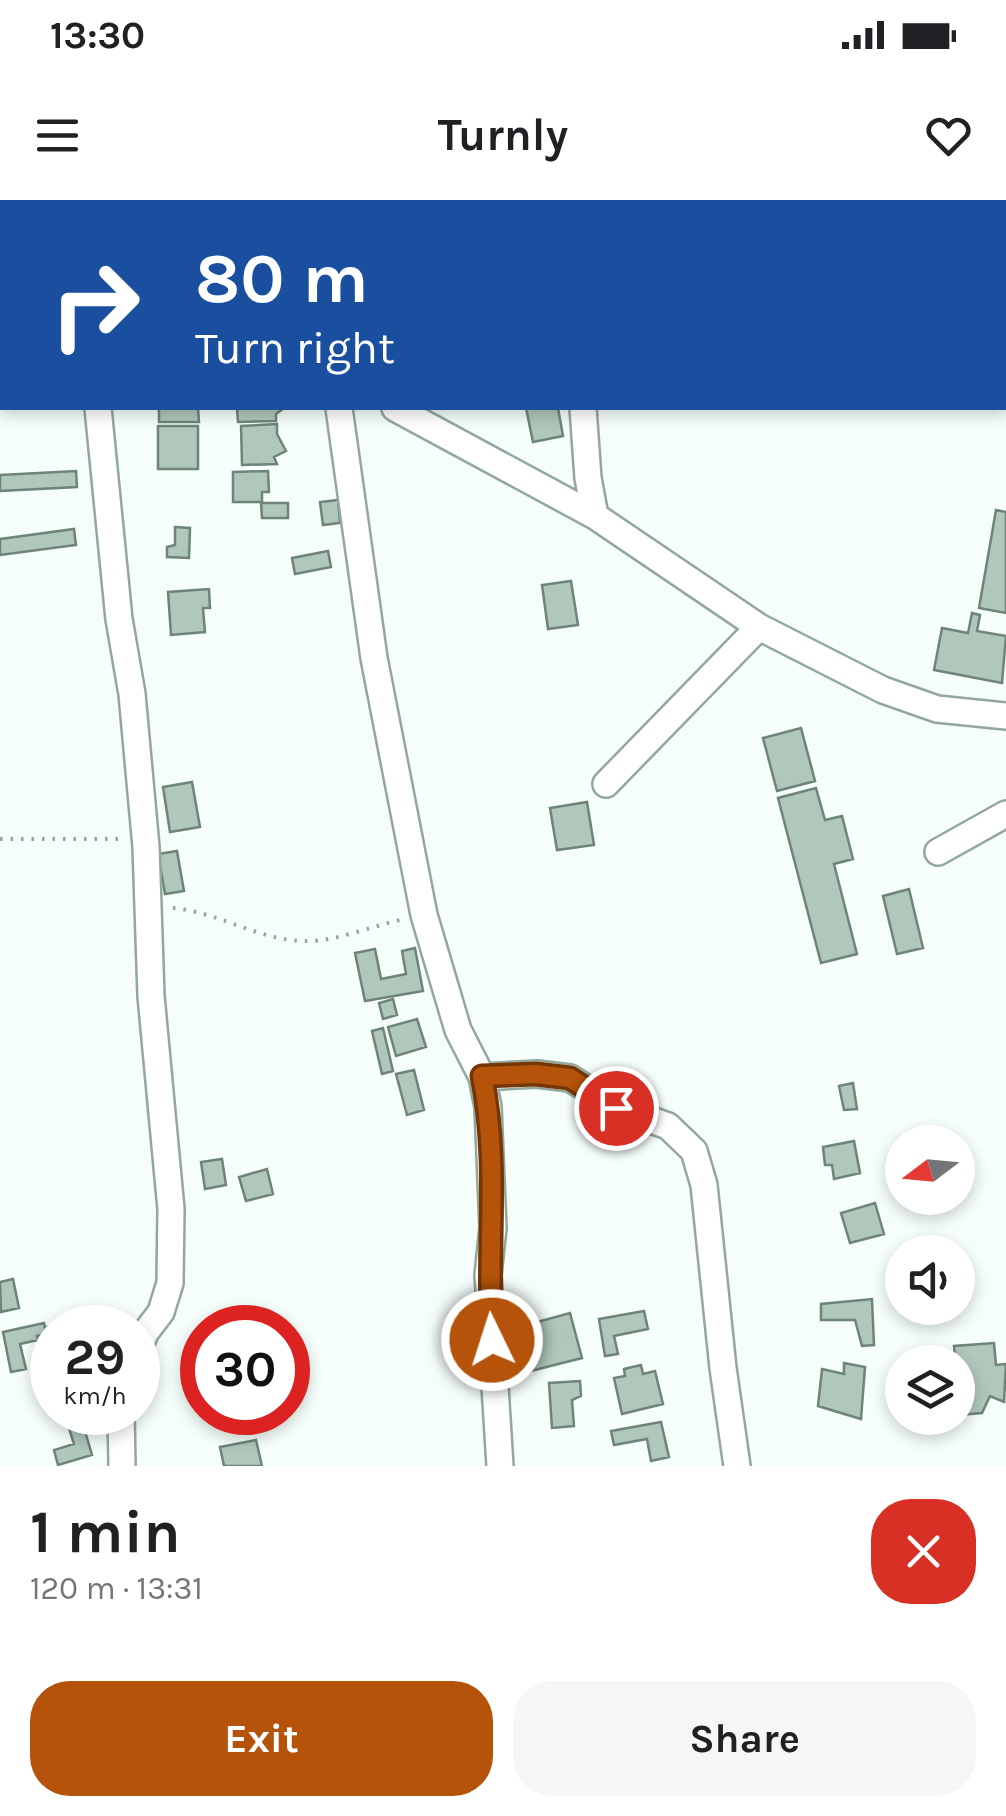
<!DOCTYPE html>
<html lang="en">
<head>
<meta charset="utf-8">
<style>
  :root { --surface:#fff; --page:#f6f6f6; --text:#202124; --muted:#757577; --accent:#b45309 }
  body { margin:0; font-family:Karla,sans-serif; background:var(--page); color:var(--text); height:100vh; display:flex; flex-direction:column; font-size:38px; white-space:nowrap }
  * { box-sizing:border-box; margin:0 }
  p { font-size:32px; color:var(--muted) }
  .icon { flex:none; width:55px; height:55px; fill:none; stroke:currentColor; stroke-width:2; stroke-linecap:round; stroke-linejoin:round }
  .map { position:relative; height:1266px; overflow:hidden }
  .side { display:flex; flex-direction:column; background:var(--surface); flex:1 }
  .side>* { flex:none }
  .banner { position:absolute; left:0px; top:0px; width:1008px; height:210px; box-shadow:0 5px 15px #0003; background:#1a4fa0; color:#fff; overflow:hidden }
  .needle { width:65px; rotate:254deg }
  .buttons { position:absolute; left:885px; top:925px; display:grid; gap:20px }
  .buttons a { display:grid; place-items:center; width:90px; height:90px; border-radius:50%; background:var(--surface); box-shadow:0 5px 15px #0003; font-size:50px }
  .speed { position:absolute; left:30px; top:1105px; display:flex; gap:20px; font-size:50px; font-weight:700; text-align:center }
  .speed>* { display:grid; place-content:center; width:130px; height:130px; border-radius:50%; background:var(--surface); box-shadow:0 5px 15px #0003; line-height:1 }
  .speed small { font-size:25px; font-weight:400 }
  .speed .limit { border:15px solid #d22; background:#fff; color:#111 }
  .pin { position:absolute; display:grid; place-items:center; width:85px; height:85px; color:#fff; margin:-42px; border:5px solid #fff; border-radius:50%; box-shadow:0 2px 10px #0007 }
  .me { position:absolute; width:110px; margin:-55px; rotate:356deg; stroke-linejoin:round; filter:drop-shadow(0 0 8px #0008) }
  .turn { display:flex; align-items:center; gap:35px; height:210px; padding:0 30px; font-size:45px }
  .turn .icon { width:130px; height:130px; stroke-width:2.5 }
  .turn b { display:block; font-size:70px; line-height:85px }
  .round { display:grid; place-items:center; flex:none; width:105px; height:105px; border-radius:40px; background:var(--page) }
  .overview { display:flex; align-items:center; justify-content:space-between; height:170px; padding:0 30px }
  h1 { font-size:60px; font-weight:700; line-height:75px }
  .primary-button { display:flex; gap:20px; margin-top:auto; padding:20px 30px }
  .primary-button a { flex:1; height:115px; border-radius:40px; background:var(--accent); color:#fff; font-size:40px; font-weight:700; line-height:115px; text-align:center }
  .primary-button a+a { background:var(--page); color:var(--text) }
  .status { display:flex; justify-content:space-between; align-items:center; height:70px; padding:0 50px; background:var(--surface); direction:ltr }
  .status svg { height:28px; fill:currentColor }
  header { display:flex; justify-content:space-between; align-items:center; height:130px; padding:0 30px; background:var(--surface); font-size:45px; font-weight:700 }
  .map>svg:first-child { display:block }
  .building { fill:#b0c7bb; stroke:#6e8479; stroke-width:2.5 }
  .lines { fill:none; stroke-linecap:round; stroke-linejoin:round }
  .minor-casing { stroke:#92a89d; stroke-width:30 }
  .path { stroke:#98a19c; stroke-width:4; stroke-dasharray:2.5 8; stroke-linecap:butt }
  .minor { stroke:#fff; stroke-width:25 }
  .route-casing { stroke:#753606; stroke-width:25 }
  .route { stroke:#b45309; stroke-width:18 }
</style>
</head>
<body>
<div class="status"><b>13:30</b><svg viewBox="0 0 49 12"><path d="M0 12V9h3v3zM5 12V6h3v6zM10 12V3h3v9zM15 12V0h3v12zM26 1h20v11H26zM47 4h2v5h-2z"/></svg></div>
<header><svg class="icon" aria-label="menu" viewBox="0 0 24 24"><path d="M4 6h16M4 12h16M4 18h16"/></svg>Turnly<svg class="icon" aria-label="heart" viewBox="0 0 24 24"><path d="M12 20l-8-8c-3-5 5-10 8-4 3-6 11-1 8 4z"/></svg></header>
<div class="map">
<svg width="1006" height="1266" viewBox="0 0 1006 1266">
  <rect width="100%" height="100%" fill="#f5fefa"/>
  <path class="building" d="M 511,0 L 552,0 L 552,2 L 512,2 Z
    M 159,208 L 198,208 L 199,222 L 159,222 Z
    M 237,208 L 284,208 L 276,214 L 276,221 L 238,222 Z
    M 526,208 L 558,208 L 563,236 L 533,242 Z
    M 277,224 L 277,234 L 286,251 L 274,257 L 277,264 L 242,265 L 241,226 Z
    M 158,226 L 198,226 L 198,269 L 158,269 Z
    M 76,271 L 77,287 L 0,291 L 0,275 Z
    M 268,271 L 269,292 L 262,292 L 262,302 L 233,302 L 233,272 Z
    M 338,300 L 340,323 L 323,325 L 320,302 Z
    M 261,303 L 288,303 L 288,318 L 262,318 Z
    M 996,310 L 1006,312 L 1006,413 L 979,408 Z
    M 175,327 L 190,328 L 189,358 L 167,357 L 167,347 L 175,345 Z
    M 74,329 L 76,345 L 0,355 L 0,339 Z
    M 328,351 L 331,367 L 295,374 L 292,358 Z
    M 571,381 L 578,425 L 548,429 L 542,385 Z
    M 209,389 L 210,408 L 203,408 L 205,432 L 171,435 L 168,392 Z
    M 972,413 L 980,415 L 977,431 L 1006,436 L 1002,483 L 934,470 L 942,428 L 968,433 Z
    M 801,528 L 815,581 L 777,591 L 763,538 Z
    M 192,582 L 200,627 L 170,632 L 163,587 Z
    M 816,588 L 825,620 L 842,616 L 853,659 L 834,664 L 857,754 L 821,763 L 778,598 Z
    M 587,602 L 594,645 L 557,650 L 550,608 Z
    M 177,651 L 184,691 L 165,694 L 158,654 Z
    M 909,689 L 923,748 L 897,754 L 883,696 Z
    M 415,748 L 423,791 L 365,801 L 355,753 L 375,749 L 381,779 L 406,774 L 402,751 Z
    M 393,799 L 397,815 L 383,819 L 379,803 Z
    M 417,819 L 426,847 L 396,856 L 388,827 Z
    M 383,828 L 393,871 L 382,874 L 372,831 Z
    M 414,870 L 424,910 L 407,915 L 396,874 Z
    M 853,883 L 857,909 L 844,910 L 839,886 Z
    M 947,934 L 947,942 L 920,942 L 919,935 Z
    M 854,941 L 860,973 L 834,979 L 832,965 L 825,965 L 823,947 Z
    M 222,959 L 226,985 L 205,989 L 201,962 Z
    M 267,969 L 273,994 L 246,1001 L 239,977 Z
    M 875,1003 L 884,1034 L 850,1043 L 841,1013 Z
    M 13,1079 L 19,1108 L 1,1112 L 0,1082 Z
    M 872,1099 L 874,1145 L 862,1146 L 855,1120 L 821,1120 L 821,1104 Z
    M 644,1111 L 648,1129 L 614,1136 L 618,1154 L 605,1156 L 599,1119 Z
    M 570,1113 L 582,1158 L 519,1174 L 508,1130 Z
    M 72,1121 L 73,1128 L 52,1128 L 52,1149 L 47,1127 Z
    M 44,1123 L 46,1134 L 37,1136 L 38,1140 L 20,1144 L 26,1169 L 11,1172 L 3,1132 Z
    M 994,1143 L 996,1165 L 1006,1164 L 1004,1202 L 990,1196 L 982,1213 L 960,1215 L 954,1146 Z
    M 52,1149 L 52,1178 L 49,1179 L 44,1151 Z
    M 844,1163 L 865,1167 L 861,1219 L 818,1206 L 822,1169 L 844,1174 Z
    M 641,1165 L 643,1174 L 655,1171 L 663,1204 L 622,1214 L 614,1178 L 625,1176 L 624,1169 Z
    M 580,1181 L 581,1196 L 572,1200 L 574,1226 L 552,1228 L 549,1183 Z
    M 82,1221 L 92,1255 L 58,1265 L 54,1250 L 74,1244 L 68,1225 Z
    M 661,1222 L 669,1257 L 651,1261 L 647,1239 L 614,1245 L 611,1231 Z
    M 256,1240 L 262,1266 L 224,1266 L 220,1247 Z"/>
  <g class="lines">
    <g class="minor-casing">
      <path id="minor" d="M 77,0 L 78,2
        M 308,0 L 308,2
        M 570,0 L 570,2
        M 98,208 L 119,419 L 132,494 L 146,647 L 151,796 L 171,1009 L 170,1083 L 161,1112 L 145,1133 L 138,1152
        M 339,208 L 374,458 L 424,715 L 458,830 L 482,877 L 488,907 L 493,1028 L 488,1075 L 500,1266
        M 395,208 L 595,316 L 759,427 L 883,490 L 937,509 L 1006,516
        M 583,208 L 588,278 L 595,316
        M 606,584 L 759,427
        M 938,652 L 1006,614
        M 482,877 L 537,874 L 570,878 L 617,908 L 668,926 L 694,951 L 704,985 L 723,1168 L 737,1266
        M 121,1212 L 122,1266"/>
    </g>
    <path class="path" d="M 0,639 L 120,639
      M 173,708 C 220,712 260,742 309,741 C 335,741 373,726 400,720"/>
    <use href="#minor" class="minor"/>
  </g>
  <g class="lines">
    <g class="route-casing">
      <path id="route" d="M 492,1140 C 486,1052 500,964 482,876 L 536,874 L 570,878 L 616,908"/>
    </g>
    <use href="#route" class="route"/>
  </g>
</svg>
<div class="buttons">
<a><svg class="needle" viewBox="-14 -14 28 28"><path d="M0-13l5 13h-10z" fill="#e53935"/><path d="M0 13l5-13h-10z" fill="#757577"/></svg></a>
<a><svg class="icon" aria-label="sound" viewBox="0 0 24 24"><path d="M4 9h4l5-4v14l-5-4H4zM17 9q2 3 0 6"/></svg></a>
<a><svg class="icon" aria-label="layers" viewBox="0 0 24 24"><path d="M12 4l9 5-9 5-9-5zM3 14l9 5 9-5"/></svg></a>
</div>
<div class="speed"><div>29<small>km/h</small></div><div class="limit">30</div></div>
<div class="pin" style="left:616px;top:908px;background:#d93025"><svg class="icon" aria-label="arrive" viewBox="0 0 24 24"><path d="M6 21V4h12l-3 4 3 4H6"/></svg></div>
<svg class="me" style="left:492px;top:1140px" viewBox="-20 -20 40 40"><circle r="17" fill="#b45309" stroke="#fff" stroke-width="3"/><path d="M0-11L8 9 0 5-8 9z" fill="#fff"/></svg>
<div class="banner">
<div class="turn"><svg class="icon" aria-label="right" viewBox="0 0 24 24"><path d="M7 20v-9h11M14 6l5 5-5 5"/></svg><div><b>80 m</b>Turn right</div></div>
</div>
</div>
<section class="side">
<div class="overview"><div><h1>1 min</h1><p>120 m · 13:31</p></div><a class="round" style="background:#d93025;color:#fff"><svg class="icon" aria-label="close" viewBox="0 0 24 24"><path d="M6 6l12 12M18 6L6 18"/></svg></a></div>
<div class="primary-button"><a>Exit</a><a>Share</a></div>
</section>
</body>
</html>
